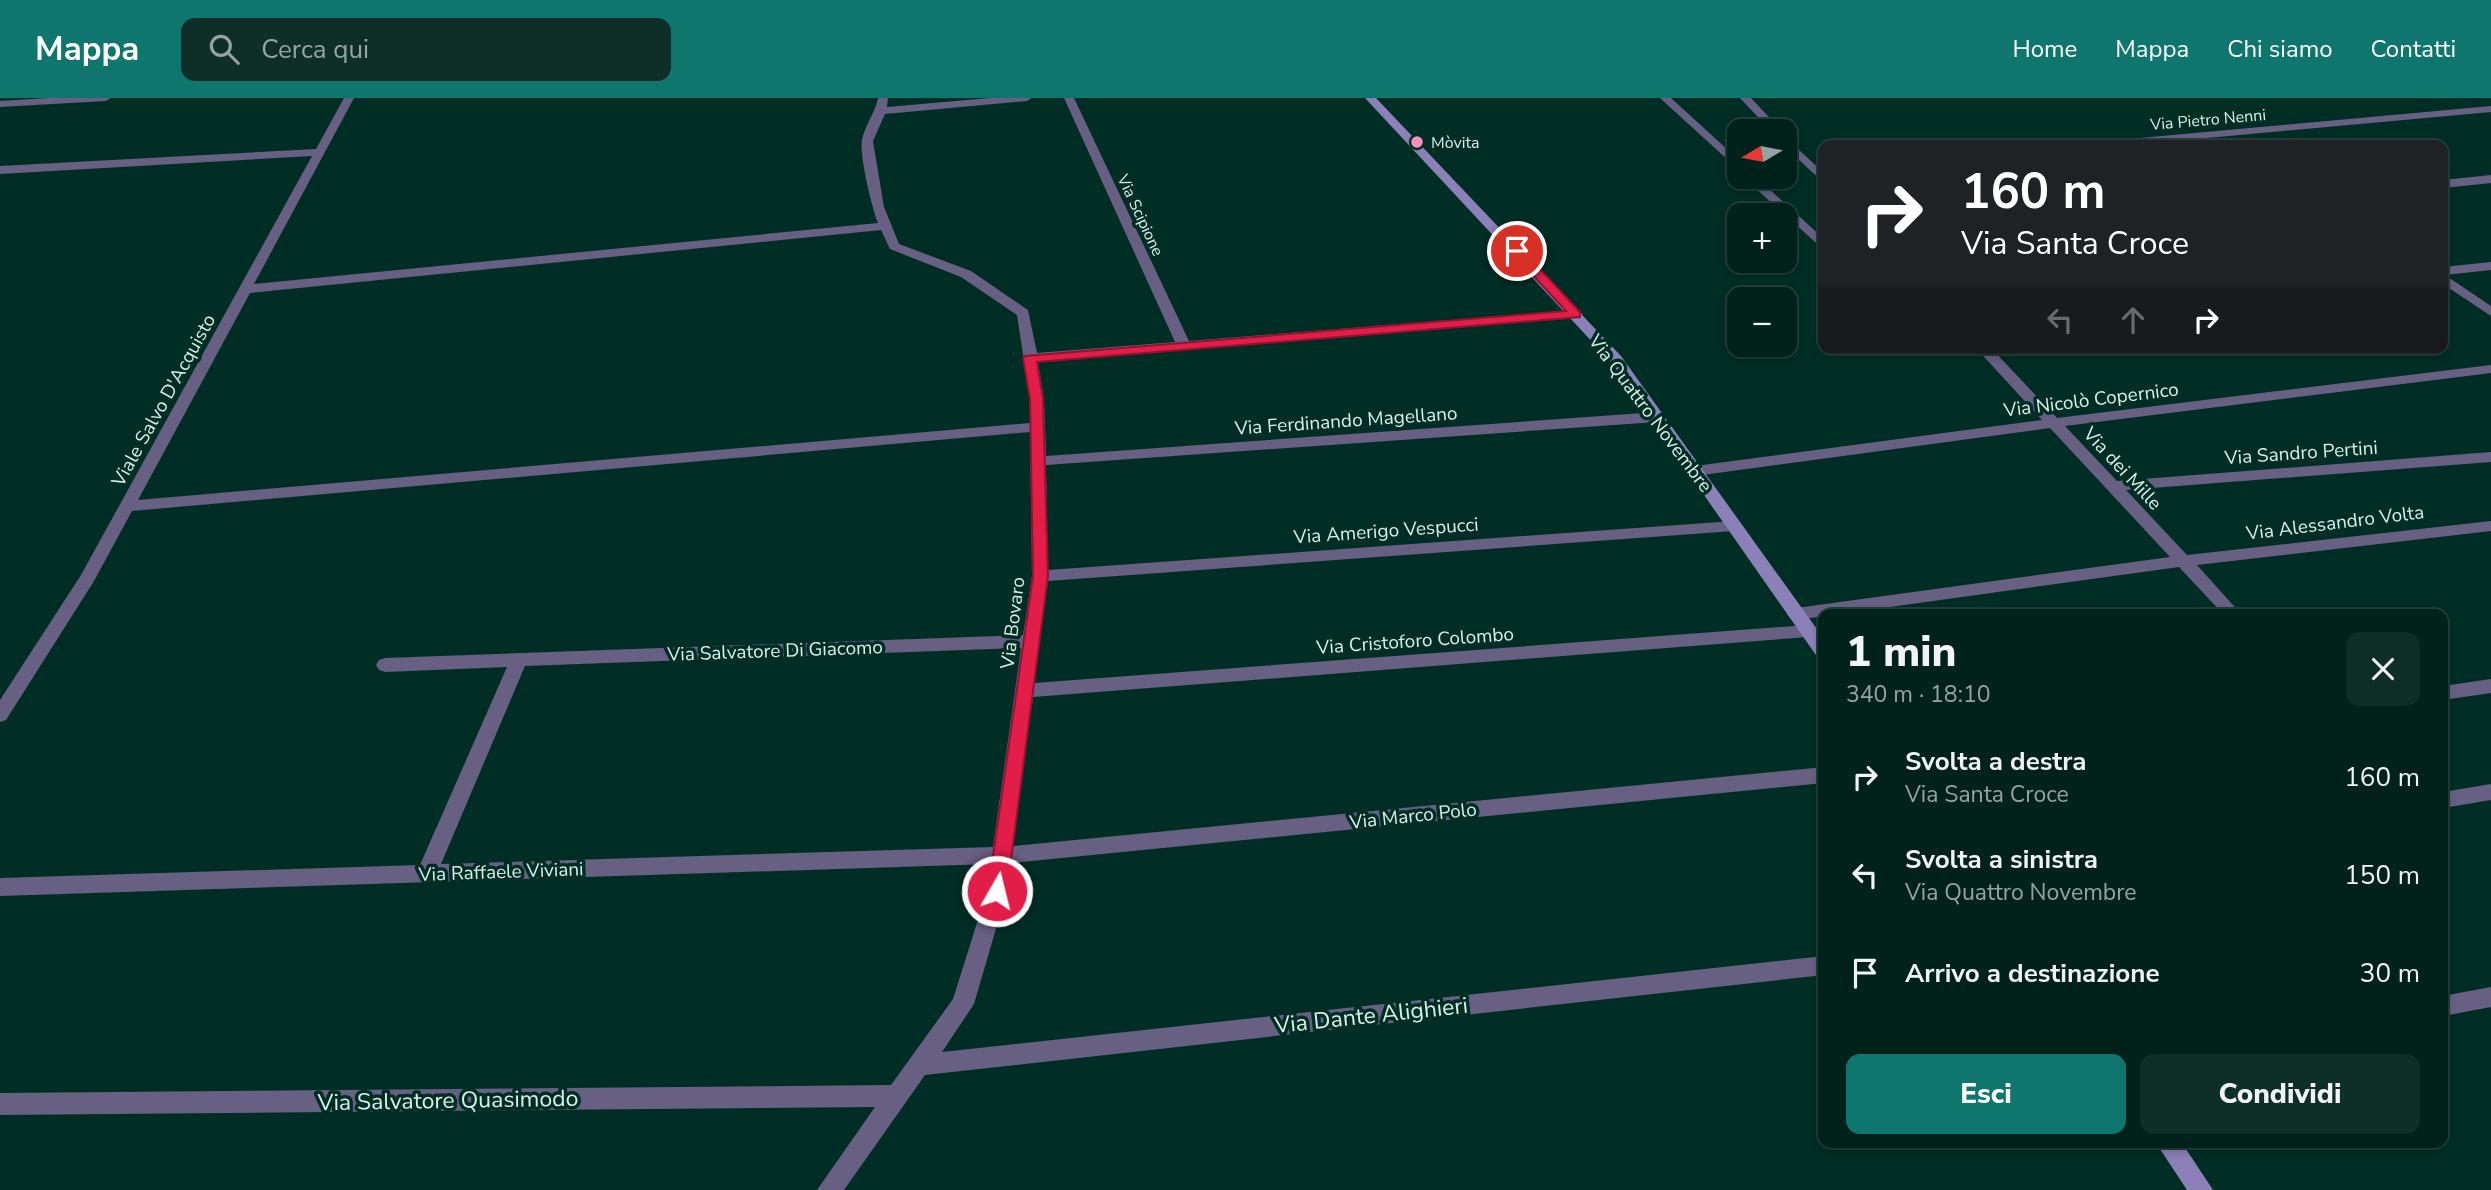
<!DOCTYPE html>
<html lang="it">
<head>
<meta charset="utf-8">
<style>
  :root { --surface:#00221b; --page:#0e2f28; --text:#f1f3f6; --muted:#95a4a3; --line:#223f3a; --accent:#0f766e }
  body { margin:0; font-family:"Nunito Sans",sans-serif; background:var(--page); color:var(--text); height:100vh; display:flex; flex-direction:column; font-size:26px; white-space:nowrap }
  * { box-sizing:border-box; margin:0 }
  p { font-size:23px; color:var(--muted) }
  .icon { flex:none; width:38px; height:38px; fill:none; stroke:currentColor; stroke-width:2; stroke-linecap:round; stroke-linejoin:round }
  .map { position:relative; flex:1; overflow:hidden }
  .side { position:absolute; left:1818px; top:511px; width:630px; height:539px; display:flex; flex-direction:column; background:var(--surface); border-radius:14px; box-shadow:0 4px 10px #0003,0 0 0 2px var(--line) }
  .side>* { flex:none }
  .top-card { position:absolute; left:1818px; top:42px; width:630px; height:214px; border-radius:14px; box-shadow:0 4px 10px #0003,0 0 0 2px var(--line); background:#202124; color:#fff; overflow:hidden }
  .needle { width:46px; rotate:260deg }
  .controls { position:absolute; left:1727px; top:21px; display:grid; gap:14px }
  .controls a { display:grid; place-items:center; width:70px; height:70px; border-radius:14px; background:var(--surface); box-shadow:0 4px 10px #0003,0 0 0 2px var(--line); font-size:35px }
  .pin { position:absolute; display:grid; place-items:center; width:60px; height:60px; color:#fff; margin:-30px; border:4px solid #fff; border-radius:50%; box-shadow:0 2px 7px #0007 }
  .me { position:absolute; width:77px; margin:-38px; rotate:8deg; stroke-linejoin:round; filter:drop-shadow(0 0 5px #0008) }
  .turn { display:flex; align-items:center; gap:24px; height:147px; padding:0 28px; font-size:32px }
  .turn .icon { width:91px; height:91px; stroke-width:2.5 }
  .turn b { display:block; font-size:49px; line-height:60px }
  .lanes { display:flex; align-items:center; height:66px; padding:0 28px; background:#0003; justify-content:center; gap:35px; direction:ltr }
  .lanes .off { opacity:.35 }
  .round { display:grid; place-items:center; flex:none; width:74px; height:74px; border-radius:14px; background:var(--page) }
  .headline { display:flex; align-items:center; justify-content:space-between; height:119px; padding:0 28px }
  h1 { font-size:42px; font-weight:800; line-height:52px }
  .primary-button { display:flex; gap:14px; margin-top:auto; padding:14px 28px }
  .primary-button a { flex:1; height:80px; border-radius:14px; background:var(--accent); color:#fff; font-size:28px; font-weight:800; line-height:80px; text-align:center }
  .primary-button a+a { background:var(--page); color:var(--text) }
  ul { padding:0; list-style:none }
  li { display:flex; align-items:center; gap:21px; height:98px; padding:0 28px }
  li div { flex:1 }
  li b { display:block; font-size:26px }
  li em { font-style:normal }
  header { display:flex; align-items:center; gap:42px; box-sizing:border-box; height:98px; padding:0 35px; background:var(--accent); color:#fff }
  header strong { font-size:33px }
  nav { display:flex; gap:38px; margin-inline-start:auto; font-size:24px }
  .search { width:490px; height:63px; background:var(--page); display:flex; align-items:center; gap:18px; box-sizing:border-box; padding:0 24px; border-radius:14px; color:var(--muted); font-size:26px }
  .map>svg:first-child { display:block }
  .lines { fill:none; stroke-linecap:round; stroke-linejoin:round }
  .street { fill:#676083; fill-rule:evenodd }
  .secondary { fill:#8c80b8; fill-rule:evenodd }
  .route { fill:#e11d48; stroke:#92132f; stroke-width:2 }
  .poi-dot { fill:#fe8ebe; stroke:#002e24; stroke-width:2.5 }
  .labels { text-anchor:middle; stroke-width:7; stroke-linejoin:round; paint-order:stroke }
  .far-street-label { font-size:16px; fill:#d4f0e7; stroke:#002e24 }
  .far-poi-label { font-size:16px; fill:#d4f0e7; stroke:#002e24; text-anchor:start }
  .street-label { font-size:19px; fill:#d4f0e7; stroke:#002e24 }
  .near-street-label { font-size:23px; fill:#d4f0e7; stroke:#002e24 }
</style>
</head>
<body>
<header>
<strong>Mappa</strong>
<div class="search"><svg class="icon" aria-label="search" viewBox="0 0 24 24"><circle cx="10" cy="10" r="6"/><path d="M15 15l6 6"/></svg>Cerca qui</div>
<nav><a>Home</a><a>Mappa</a><a>Chi siamo</a><a>Contatti</a></nav>
</header>
<div class="map">
<svg width="2491" height="1092" viewBox="0 0 2491 1092">
  <rect width="100%" height="100%" fill="#002e24"/>
  <g class="lines">
    <path class="street" d="M 48,0 L 111,0 L 106,3 L 0,9 L 0,3 Z
      M 344,0 L 354,0 L 254,186 L 878,125 C 872,110 859,57 862,42 C 865,27 875,15 878,0 L 888,0 L 887,9 L 990,0 L 1032,0 L 1027,3 L 885,16 L 873,43 L 884,109 L 899,146 L 971,173 L 1028,212 L 1037,255 L 1175,244 L 1064,0 L 1074,0 L 1189,243 L 1576,212 L 1583,216 L 1576,220 L 1038,264 L 1044,301 L 1046,358 L 1657,314 L 1664,319 L 1657,324 L 1046,367 L 1048,472 L 1734,423 L 1742,428 L 1734,433 L 1048,483 L 1034,585 L 1808,527 L 1814,529 L 1817,533 L 1814,537 L 1808,539 L 1033,599 L 1013,748 L 1824,669 L 1824,685 L 1011,765 L 1007,793 L 974,906 L 942,954 L 1824,858 L 1824,877 L 925,977 L 844,1092 L 817,1092 L 875,1009 L 0,1017 L 0,995 L 891,987 L 953,901 L 987,793 L 991,766 L 0,798 L 0,780 L 420,767 L 507,569 L 385,574 L 379,572 L 376,567 L 379,562 L 385,560 L 1023,537 L 1032,478 L 1030,334 L 132,413 L 94,483 L 6,622 L 0,624 L 0,602 L 81,477 L 312,58 L 0,76 L 0,68 L 316,51 ZM 881,132 L 890,151 L 961,179 L 1017,217 L 1030,301 L 1030,325 L 138,402 L 250,195 ZM 1021,550 L 993,749 L 441,766 L 525,568 Z
      M 1660,0 L 1671,0 L 1740,63 L 1740,73 Z
      M 1740,0 L 1751,0 L 1782,33 L 1771,33 Z
      M 2491,8 L 2491,14 L 2131,47 L 2090,47 L 2096,44 Z
      M 1785,39 L 1824,75 L 1824,85 L 1785,49 Z
      M 2491,77 L 2491,85 L 2443,90 L 2443,82 Z
      M 1743,79 L 1756,79 L 1824,141 L 1824,152 Z
      M 2491,164 L 2491,172 L 2445,177 L 2491,208 L 2491,218 L 2443,186 L 2443,169 Z
      M 1896,250 L 1910,250 L 1912,254 L 1905,258 L 1900,257 Z
      M 1976,250 L 1991,250 L 2057,320 L 2491,267 L 2491,275 L 2065,328 L 2117,383 L 2491,354 L 2491,364 L 2126,392 L 2187,457 L 2491,423 L 2491,433 L 2197,467 L 2241,516 L 2223,516 L 2179,469 L 1796,522 L 1790,520 L 1787,516 L 1796,510 L 2170,459 L 2050,330 L 1695,378 L 1687,373 L 1695,368 L 2042,322 Z
      M 2491,581 L 2491,595 L 2443,602 L 2443,588 Z
      M 2491,686 L 2491,702 L 2443,710 L 2443,694 Z
      M 2491,889 L 2491,909 L 2443,918 L 2443,898 Z"/>
    <path class="secondary" d="M 1365,0 L 1376,0 L 1621,258 L 1824,541 L 1824,561 L 1818,560 L 1611,264 Z
      M 2156,1045 L 2182,1045 L 2213,1092 L 2187,1092 Z"/>
  </g>
  <path class="route" d="M 1513,151 L 1521,151 L 1580,214 L 1580,219 L 1037,264 L 1043,301 L 1048,478 L 1007,793 L 1004,799 L 997,801 L 991,799 L 988,793 L 1033,478 L 1030,301 L 1023,260 L 1025,258 L 1566,213 L 1513,156 Z"/>
  <circle class="poi-dot" cx="1417" cy="44" r="7"/>
  <g class="labels">
    <g class="far-street-label">
      <text transform="translate(2208 21) rotate(-5)" y="6">Via Pietro Nenni</text>
      <text transform="translate(1141 117) rotate(65)" y="6">Via Scipione</text>
    </g>
    <g class="far-poi-label">
      <text x="1431" y="50">Mòvita</text>
    </g>
    <g class="street-label">
      <text transform="translate(2091 301) rotate(-7)" y="7">Via Nicolò Copernico</text>
      <text transform="translate(163 302) rotate(-61)" y="7">Viale Salvo D'Acquisto</text>
      <text transform="translate(1651 315) rotate(53)" y="7">Via Quattro Novembre</text>
      <text transform="translate(1346 322) rotate(-4)" y="7">Via Ferdinando Magellano</text>
      <text transform="translate(2301 354) rotate(-4)" y="7">Via Sandro Pertini</text>
      <text transform="translate(2123 370) rotate(47)" y="7">Via dei Mille</text>
      <text transform="translate(2335 424) rotate(-7)" y="7">Via Alessandro Volta</text>
      <text transform="translate(1386 432) rotate(-4)" y="7">Via Amerigo Vespucci</text>
      <text transform="translate(1012 525) rotate(-83)" y="7">Via Bovaro</text>
      <text transform="translate(1415 542) rotate(-4)" y="7">Via Cristoforo Colombo</text>
      <text transform="translate(775 552) rotate(-2)" y="7">Via Salvatore Di Giacomo</text>
      <text transform="translate(1413 717) rotate(-6)" y="7">Via Marco Polo</text>
      <text transform="translate(501 773) rotate(-2)" y="7">Via Raffaele Viviani</text>
    </g>
    <g class="near-street-label">
      <text transform="translate(1371 917) rotate(-6)" y="8">Via Dante Alighieri</text>
      <text transform="translate(448 1002) rotate(-1)" y="8">Via Salvatore Quasimodo</text>
    </g>
  </g>
</svg>
<div class="controls">
<a><svg class="needle" viewBox="-14 -14 28 28"><path d="M0-13l5 13h-10z" fill="#e53935"/><path d="M0 13l5-13h-10z" fill="#95a4a3"/></svg></a>
<a>+</a>
<a>−</a>
</div>
<div class="pin" style="left:1517px;top:153px;background:#d93025"><svg class="icon" aria-label="arrive" viewBox="0 0 24 24"><path d="M6 21V4h12l-3 4 3 4H6"/></svg></div>
<svg class="me" style="left:997px;top:793px" viewBox="-20 -20 40 40"><circle r="17" fill="#e11d48" stroke="#fff" stroke-width="3"/><path d="M0-11L8 9 0 5-8 9z" fill="#fff"/></svg>
<div class="top-card">
<div class="turn"><svg class="icon" aria-label="right" viewBox="0 0 24 24"><path d="M7 20v-9h11M14 6l5 5-5 5"/></svg><div><b>160 m</b>Via Santa Croce</div></div>
<div class="lanes"><svg class="icon off" aria-label="left" viewBox="0 0 24 24"><path d="M17 20v-9H6M10 6l-5 5 5 5"/></svg><svg class="icon off" aria-label="ahead" viewBox="0 0 24 24"><path d="M12 20V5M6 11l6-6 6 6"/></svg><svg class="icon" aria-label="right" viewBox="0 0 24 24"><path d="M7 20v-9h11M14 6l5 5-5 5"/></svg></div>
</div>
<section class="side">
<div class="headline"><div><h1>1 min</h1><p>340 m · 18:10</p></div><a class="round"><svg class="icon" aria-label="close" viewBox="0 0 24 24"><path d="M6 6l12 12M18 6L6 18"/></svg></a></div>
<ul>
<li><svg class="icon" aria-label="right" viewBox="0 0 24 24"><path d="M7 20v-9h11M14 6l5 5-5 5"/></svg><div><b>Svolta a destra</b><p>Via Santa Croce</p></div><em>160 m</em></li>
<li><svg class="icon" aria-label="left" viewBox="0 0 24 24"><path d="M17 20v-9H6M10 6l-5 5 5 5"/></svg><div><b>Svolta a sinistra</b><p>Via Quattro Novembre</p></div><em>150 m</em></li>
<li><svg class="icon" aria-label="arrive" viewBox="0 0 24 24"><path d="M6 21V4h12l-3 4 3 4H6"/></svg><div><b>Arrivo a destinazione</b></div><em>30 m</em></li>
</ul>
<div class="primary-button"><a>Esci</a><a>Condividi</a></div>
</section>
</div>
</body>
</html>
